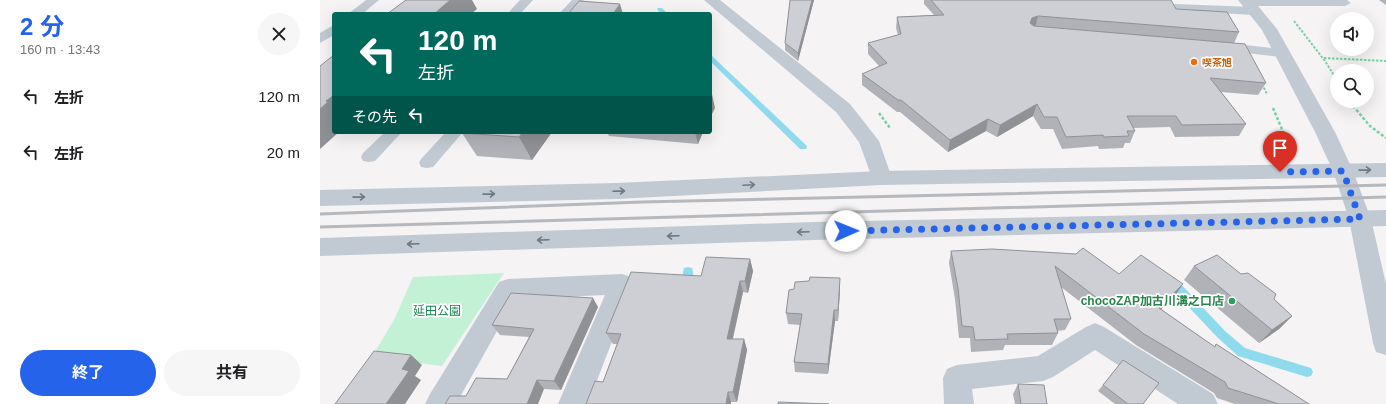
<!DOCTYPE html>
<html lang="ja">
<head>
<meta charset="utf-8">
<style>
  :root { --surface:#fff; --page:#f6f6f6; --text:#202124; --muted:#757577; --accent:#2563eb }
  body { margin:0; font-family:Helvetica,"Noto Sans JP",sans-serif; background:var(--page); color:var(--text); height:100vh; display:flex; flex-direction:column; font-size:15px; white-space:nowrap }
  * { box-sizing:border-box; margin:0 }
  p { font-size:13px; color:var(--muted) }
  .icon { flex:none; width:22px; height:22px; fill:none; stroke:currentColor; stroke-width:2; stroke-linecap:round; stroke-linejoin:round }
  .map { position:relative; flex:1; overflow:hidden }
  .drawer { display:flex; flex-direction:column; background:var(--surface); width:320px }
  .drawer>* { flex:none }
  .hud { position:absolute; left:12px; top:12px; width:380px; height:122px; border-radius:4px; box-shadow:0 4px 16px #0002; background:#00695c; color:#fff; overflow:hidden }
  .fabs { position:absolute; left:1010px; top:12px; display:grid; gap:8px }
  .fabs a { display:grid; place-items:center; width:44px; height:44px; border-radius:50%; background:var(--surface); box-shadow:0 4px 16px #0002; font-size:20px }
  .pin { position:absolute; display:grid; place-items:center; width:34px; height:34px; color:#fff; margin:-41px -17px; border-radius:50% 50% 50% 0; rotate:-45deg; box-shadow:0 0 4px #0007 }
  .pin .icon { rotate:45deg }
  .me { position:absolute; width:44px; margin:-22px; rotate:89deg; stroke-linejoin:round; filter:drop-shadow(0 0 3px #0008) }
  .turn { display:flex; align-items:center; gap:14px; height:84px; padding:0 20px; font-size:18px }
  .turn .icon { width:52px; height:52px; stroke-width:2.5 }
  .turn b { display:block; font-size:28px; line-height:34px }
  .then { display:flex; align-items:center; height:38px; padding:0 20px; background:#0003; gap:8px; font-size:15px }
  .round { display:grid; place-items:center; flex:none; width:42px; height:42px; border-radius:21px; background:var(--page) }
  .head { display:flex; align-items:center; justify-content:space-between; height:68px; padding:0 20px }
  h1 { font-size:24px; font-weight:700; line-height:30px; color:var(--accent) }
  .primary-button { display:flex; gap:8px; margin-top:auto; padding:8px 20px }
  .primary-button a { flex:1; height:46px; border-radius:24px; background:var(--accent); color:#fff; font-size:16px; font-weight:700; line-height:46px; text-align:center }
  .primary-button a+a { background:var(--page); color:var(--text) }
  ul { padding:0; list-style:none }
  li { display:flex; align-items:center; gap:12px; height:56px; padding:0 20px }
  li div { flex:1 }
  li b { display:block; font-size:15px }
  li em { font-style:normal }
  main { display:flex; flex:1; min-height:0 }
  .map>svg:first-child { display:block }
  .green { fill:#c3f1d5 }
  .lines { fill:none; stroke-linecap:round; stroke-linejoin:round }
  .stream { fill:#90daee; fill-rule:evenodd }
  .path-far1 { stroke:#7ad0a6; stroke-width:2; stroke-dasharray:2.5 1.5; stroke-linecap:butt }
  .path { stroke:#7ad0a6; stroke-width:2.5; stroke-dasharray:3 2; stroke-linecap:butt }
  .service { fill:#c1cad2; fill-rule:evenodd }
  .minor { fill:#c1cad2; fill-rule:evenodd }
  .tertiary { fill:#c1cad2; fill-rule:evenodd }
  .rail { stroke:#b5b8bd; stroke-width:3 }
  .wall { fill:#b0b2b7 }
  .shaded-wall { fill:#909195 }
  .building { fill:#cdcfd5; stroke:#909195 }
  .oneway { stroke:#6e7983 }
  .route { stroke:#2563eb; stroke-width:7; stroke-dasharray:0 12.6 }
  .food-dot { fill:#e8710a; stroke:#fff; stroke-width:1.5 }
  .leisure-dot { fill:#2e9e5b; stroke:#fff; stroke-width:1.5 }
  .labels { text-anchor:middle; stroke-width:3.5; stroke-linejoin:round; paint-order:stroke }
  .far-food-label { font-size:10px; font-weight:bold; fill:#c56008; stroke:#fff; text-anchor:start }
  .leisure-label { font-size:12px; font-weight:bold; fill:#27864d; stroke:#fff; text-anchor:end }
  .park-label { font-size:12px; fill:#17864f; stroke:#fff }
</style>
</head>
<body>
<main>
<section class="drawer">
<div class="head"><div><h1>2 分</h1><p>160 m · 13:43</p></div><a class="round"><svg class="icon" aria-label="close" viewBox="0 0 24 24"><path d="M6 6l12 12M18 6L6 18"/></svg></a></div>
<ul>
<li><svg class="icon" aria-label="left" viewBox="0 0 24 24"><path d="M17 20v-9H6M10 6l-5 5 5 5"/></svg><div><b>左折</b></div><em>120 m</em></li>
<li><svg class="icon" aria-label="left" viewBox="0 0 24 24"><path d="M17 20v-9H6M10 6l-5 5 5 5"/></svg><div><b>左折</b></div><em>20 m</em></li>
</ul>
<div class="primary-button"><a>終了</a><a>共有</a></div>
</section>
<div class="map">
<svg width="1066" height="404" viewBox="0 0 1066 404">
  <rect width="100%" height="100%" fill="#f5f3f3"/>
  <path class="green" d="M 184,273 L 122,366 L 52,357 L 75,318 L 93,277 Z"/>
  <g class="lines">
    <path class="stream" d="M 338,8 L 342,8 L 348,14 L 341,14 L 337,9 Z
      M 390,55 L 392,56 L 486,145 L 487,147 L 486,149 L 480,149 L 390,61 Z
      M 368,267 L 372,268 C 374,274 374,285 372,291 L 368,292 L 364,291 C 362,285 362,274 364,268 Z
      M 851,277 L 855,278 L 905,331 L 925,348 L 991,368 L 993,372 L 991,376 L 987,377 L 918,356 L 897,337 L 847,284 L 846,281 L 847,278 Z"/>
    <path class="path-far1" d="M 974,21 L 1005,61 L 1017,80
      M 1004,58 L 1066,61
      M 942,84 L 947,94
      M 1030,101 L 1034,107"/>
    <path class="path" d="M 1033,106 L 1050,126 L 1066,138
      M 953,108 L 964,134 L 960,150
      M 559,113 L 570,128"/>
    <path class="service" d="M 46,0 L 59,0 L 42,14 L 28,14 Z
      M 200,0 L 213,0 L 200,14 L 187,14 Z
      M 252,0 L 264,0 L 252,14 L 239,14 Z
      M 1027,0 L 1031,3 L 1025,6 L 928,6 L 922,3 L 926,0 Z
      M 855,4 L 933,7 L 939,11 L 933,15 L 851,10 L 849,8 L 851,6 Z
      M 14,25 L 14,35 L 0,43 L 0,33 Z
      M 906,43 L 961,49 L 967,53 L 961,57 L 901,50 L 900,47 L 901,44 Z
      M 65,132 L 82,132 L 55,161 L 49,162 L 43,161 L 41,157 L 43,153 Z
      M 126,132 L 143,132 L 113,167 L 107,168 L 101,167 L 99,163 L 101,159 Z"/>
    <path class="minor" d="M 1066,163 L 1066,177 L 561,185 L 297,199 L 0,206 L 0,190 L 297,183 L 561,171 Z
      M 1066,210 L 1066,226 L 494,240 L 0,256 L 0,238 L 494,222 Z
      M 302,274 L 311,277 L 314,284 L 268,404 L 238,404 L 285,295 L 195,299 L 136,404 L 105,404 L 110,394 L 179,282 L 188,279 Z
      M 775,323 L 784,327 L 893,394 L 898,404 L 858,404 L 775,350 L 733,377 L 723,381 L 652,389 L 654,404 L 624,404 L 623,378 L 627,369 L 637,365 L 718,356 L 766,327 Z"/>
    <path class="tertiary" d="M 384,0 L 400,0 L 530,104 L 559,141 L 572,178 L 568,183 L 561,185 L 554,183 L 539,142 L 516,112 Z
      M 918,0 L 933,0 L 957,29 L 1015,132 L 1033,171 L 1051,219 L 1066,284 L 1066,355 L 1056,352 L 1053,343 L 1029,219 L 1013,171 L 995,132 L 942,30 Z"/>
    <path class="rail" d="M 0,214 L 322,202 L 1066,185
      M 0,227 L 1066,197"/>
  </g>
  <path class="wall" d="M 470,0 L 494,0 L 478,61 L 465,50 L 465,43 Z
    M 604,0 L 851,0 L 856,9 L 919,32 L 914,43 L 946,83 L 938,95 L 901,92 L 926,124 L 919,136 L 855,137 L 850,127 L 814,128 L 815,131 L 810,143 L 805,143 L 803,148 L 779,149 L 778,146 L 742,149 L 733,129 L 721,129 L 713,116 L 677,137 L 666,131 L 628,152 L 580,112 L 577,112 L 542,85 L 542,74 L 559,66 L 548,54 L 548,43 L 578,35 L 576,28 L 577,17 L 614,15 L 604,4 Z
    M 1059,0 L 1066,0 L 1066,5 Z
    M 232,132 L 212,160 L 157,156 L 142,133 Z
    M 287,132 L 383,132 L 378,144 L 289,136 Z
    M 631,251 L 799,274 L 855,296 L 841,309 L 894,347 L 896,344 L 989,404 L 915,404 L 897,398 L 894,393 L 816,345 L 741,287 L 751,319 L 745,330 L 737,331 L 738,333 L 732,345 L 685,345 L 683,350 L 651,352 L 650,338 L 639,338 L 635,299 L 629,263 Z
    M 430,259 L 433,271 L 428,293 L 423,292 L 413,339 L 424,339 L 427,350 L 417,402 L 411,402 L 411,404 L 266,404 L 283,382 L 297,344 L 293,344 L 286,333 L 381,276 Z
    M 874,266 L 921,274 L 954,299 L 972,316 L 959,329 L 939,343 L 864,280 Z
    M 489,281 L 520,289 L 518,321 L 515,321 L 508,374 L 475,372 L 474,362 L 480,325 L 468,324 L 466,313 L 474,289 Z
    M 278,307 L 241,390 L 224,389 L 146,396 L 187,379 L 209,337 L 180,335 L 172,325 Z
    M 698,384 L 727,404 L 695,404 L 693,394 Z
    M 783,385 L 823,404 L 795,404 L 778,391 Z"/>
  <path class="shaded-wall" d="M 130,0 L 152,0 L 157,9 L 151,14 L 114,14 Z
    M 492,0 L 494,0 L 478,61 L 478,53 Z
    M 300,4 L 303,14 L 293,14 Z
    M 718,16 L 715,28 L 710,23 L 712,18 Z
    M 390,85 L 395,108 L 390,118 Z
    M 14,95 L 14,132 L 19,132 L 0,149 L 0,109 L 6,101 Z
    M 717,104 L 713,116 L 677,137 L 680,125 Z
    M 668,119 L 666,131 L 628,152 L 630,140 Z
    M 203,132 L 232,132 L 212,160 L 199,137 Z
    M 375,132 L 383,132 L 378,144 Z
    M 430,259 L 433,271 L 428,293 L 425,281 Z
    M 520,278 L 520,289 L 518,321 L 518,310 Z
    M 420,281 L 423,292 L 410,350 L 407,339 Z
    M 863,284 L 855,296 L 831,319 L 839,308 Z
    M 273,298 L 278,307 L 241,390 L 234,381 Z
    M 514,310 L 515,321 L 508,374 L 508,364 Z
    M 972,316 L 959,329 L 939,343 L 952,330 Z
    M 424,339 L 427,350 L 417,402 L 413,392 Z
    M 91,355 L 102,365 L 95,376 L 101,380 L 85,404 L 66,404 L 82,369 Z
    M 217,380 L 224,389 L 218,404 L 207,404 Z
    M 408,392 L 411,402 L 411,404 L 406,404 Z"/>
  <path class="building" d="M 86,0 L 130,0 L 114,14 L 67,14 Z
    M 470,0 L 492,0 L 478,53 L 465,43 Z
    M 611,0 L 851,0 L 856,9 L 907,12 L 919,32 L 718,16 L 712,18 L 710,23 L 714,26 L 925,44 L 946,83 L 890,78 L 926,124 L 862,125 L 856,116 L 807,116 L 815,131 L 807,131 L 809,136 L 784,137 L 783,135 L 746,137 L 737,117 L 724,117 L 717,104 L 680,125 L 668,119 L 630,140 L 581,100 L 578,100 L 542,74 L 567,63 L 548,43 L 581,34 L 577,17 L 624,15 Z
    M 259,1 L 300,4 L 293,14 L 248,14 Z
    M 14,55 L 14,95 L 6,101 L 8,102 L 0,109 L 0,66 Z
    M 143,132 L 203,132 L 199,137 L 142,133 Z
    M 763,248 L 799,274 L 821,255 L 863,284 L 839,308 L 895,347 L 896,344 L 989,404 L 959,404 L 908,388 L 905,382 L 824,334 L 735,266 L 751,319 L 734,319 L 738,333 L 687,334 L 688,339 L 655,340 L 653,327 L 642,326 L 638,288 L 631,251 L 672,249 L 756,254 Z
    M 897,255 L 921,274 L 928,273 L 956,294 L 954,299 L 972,316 L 952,330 L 874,266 Z
    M 386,257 L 430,259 L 425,281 L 420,281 L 407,339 L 424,339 L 413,392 L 408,392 L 406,404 L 266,404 L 275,381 L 283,382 L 301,334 L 286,333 L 311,272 L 381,276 Z
    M 490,277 L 520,278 L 518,310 L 514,310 L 508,364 L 474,362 L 482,314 L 466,313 L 469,290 L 474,289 L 475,282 L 489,281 Z
    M 191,293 L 273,298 L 234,381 L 217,380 L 207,404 L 125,404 L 130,396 L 146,396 L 156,378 L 187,379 L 214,329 L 172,325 Z
    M 54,351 L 91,355 L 82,369 L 89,371 L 66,404 L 15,404 Z
    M 803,360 L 839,383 L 823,404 L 808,404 L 783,385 Z
    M 698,384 L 724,385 L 727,404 L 701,404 Z
    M 458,402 L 509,404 L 458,404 Z"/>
  <defs><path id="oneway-shaft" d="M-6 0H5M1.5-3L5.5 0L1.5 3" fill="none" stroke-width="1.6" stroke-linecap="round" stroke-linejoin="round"/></defs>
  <g class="oneway">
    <use href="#oneway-shaft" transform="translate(1045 170) rotate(-1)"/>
    <use href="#oneway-shaft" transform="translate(429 185) rotate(-3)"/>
    <use href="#oneway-shaft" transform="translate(299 191) rotate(-2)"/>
    <use href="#oneway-shaft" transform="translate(169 194) rotate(-1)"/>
    <use href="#oneway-shaft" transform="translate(39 197) rotate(-1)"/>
    <use href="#oneway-shaft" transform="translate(483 232) rotate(178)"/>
    <use href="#oneway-shaft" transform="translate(353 236) rotate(178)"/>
    <use href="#oneway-shaft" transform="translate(223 240) rotate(178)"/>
    <use href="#oneway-shaft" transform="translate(93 244) rotate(178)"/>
  </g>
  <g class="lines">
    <path class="route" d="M 526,231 L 1040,219 L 1023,171 L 960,172"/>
  </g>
  <circle class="food-dot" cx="874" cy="62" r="4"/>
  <circle class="leisure-dot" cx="912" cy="301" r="4"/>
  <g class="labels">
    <g class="far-food-label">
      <text x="882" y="66">喫茶旭</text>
    </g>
    <g class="leisure-label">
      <text x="904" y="305">chocoZAP加古川溝之口店</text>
    </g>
    <g class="park-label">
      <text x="117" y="315">延田公園</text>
    </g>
  </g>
</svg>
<div class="fabs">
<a><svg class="icon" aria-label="sound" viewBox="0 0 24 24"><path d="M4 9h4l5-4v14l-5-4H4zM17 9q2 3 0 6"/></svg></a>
<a><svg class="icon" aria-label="search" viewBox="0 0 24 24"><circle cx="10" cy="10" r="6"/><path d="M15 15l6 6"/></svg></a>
</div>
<div class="pin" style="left:960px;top:172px;background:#d93025"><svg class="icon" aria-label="arrive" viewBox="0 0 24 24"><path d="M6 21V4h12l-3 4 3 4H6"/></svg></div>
<svg class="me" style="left:526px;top:231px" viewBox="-20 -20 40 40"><circle r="19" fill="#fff"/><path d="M0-13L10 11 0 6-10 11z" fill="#2563eb"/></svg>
<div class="hud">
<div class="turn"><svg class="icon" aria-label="left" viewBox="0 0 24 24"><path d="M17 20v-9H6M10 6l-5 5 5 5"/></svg><div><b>120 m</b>左折</div></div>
<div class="then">その先<svg class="icon" aria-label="left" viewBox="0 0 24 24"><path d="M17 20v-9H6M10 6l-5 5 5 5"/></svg></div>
</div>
</div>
</main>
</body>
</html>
